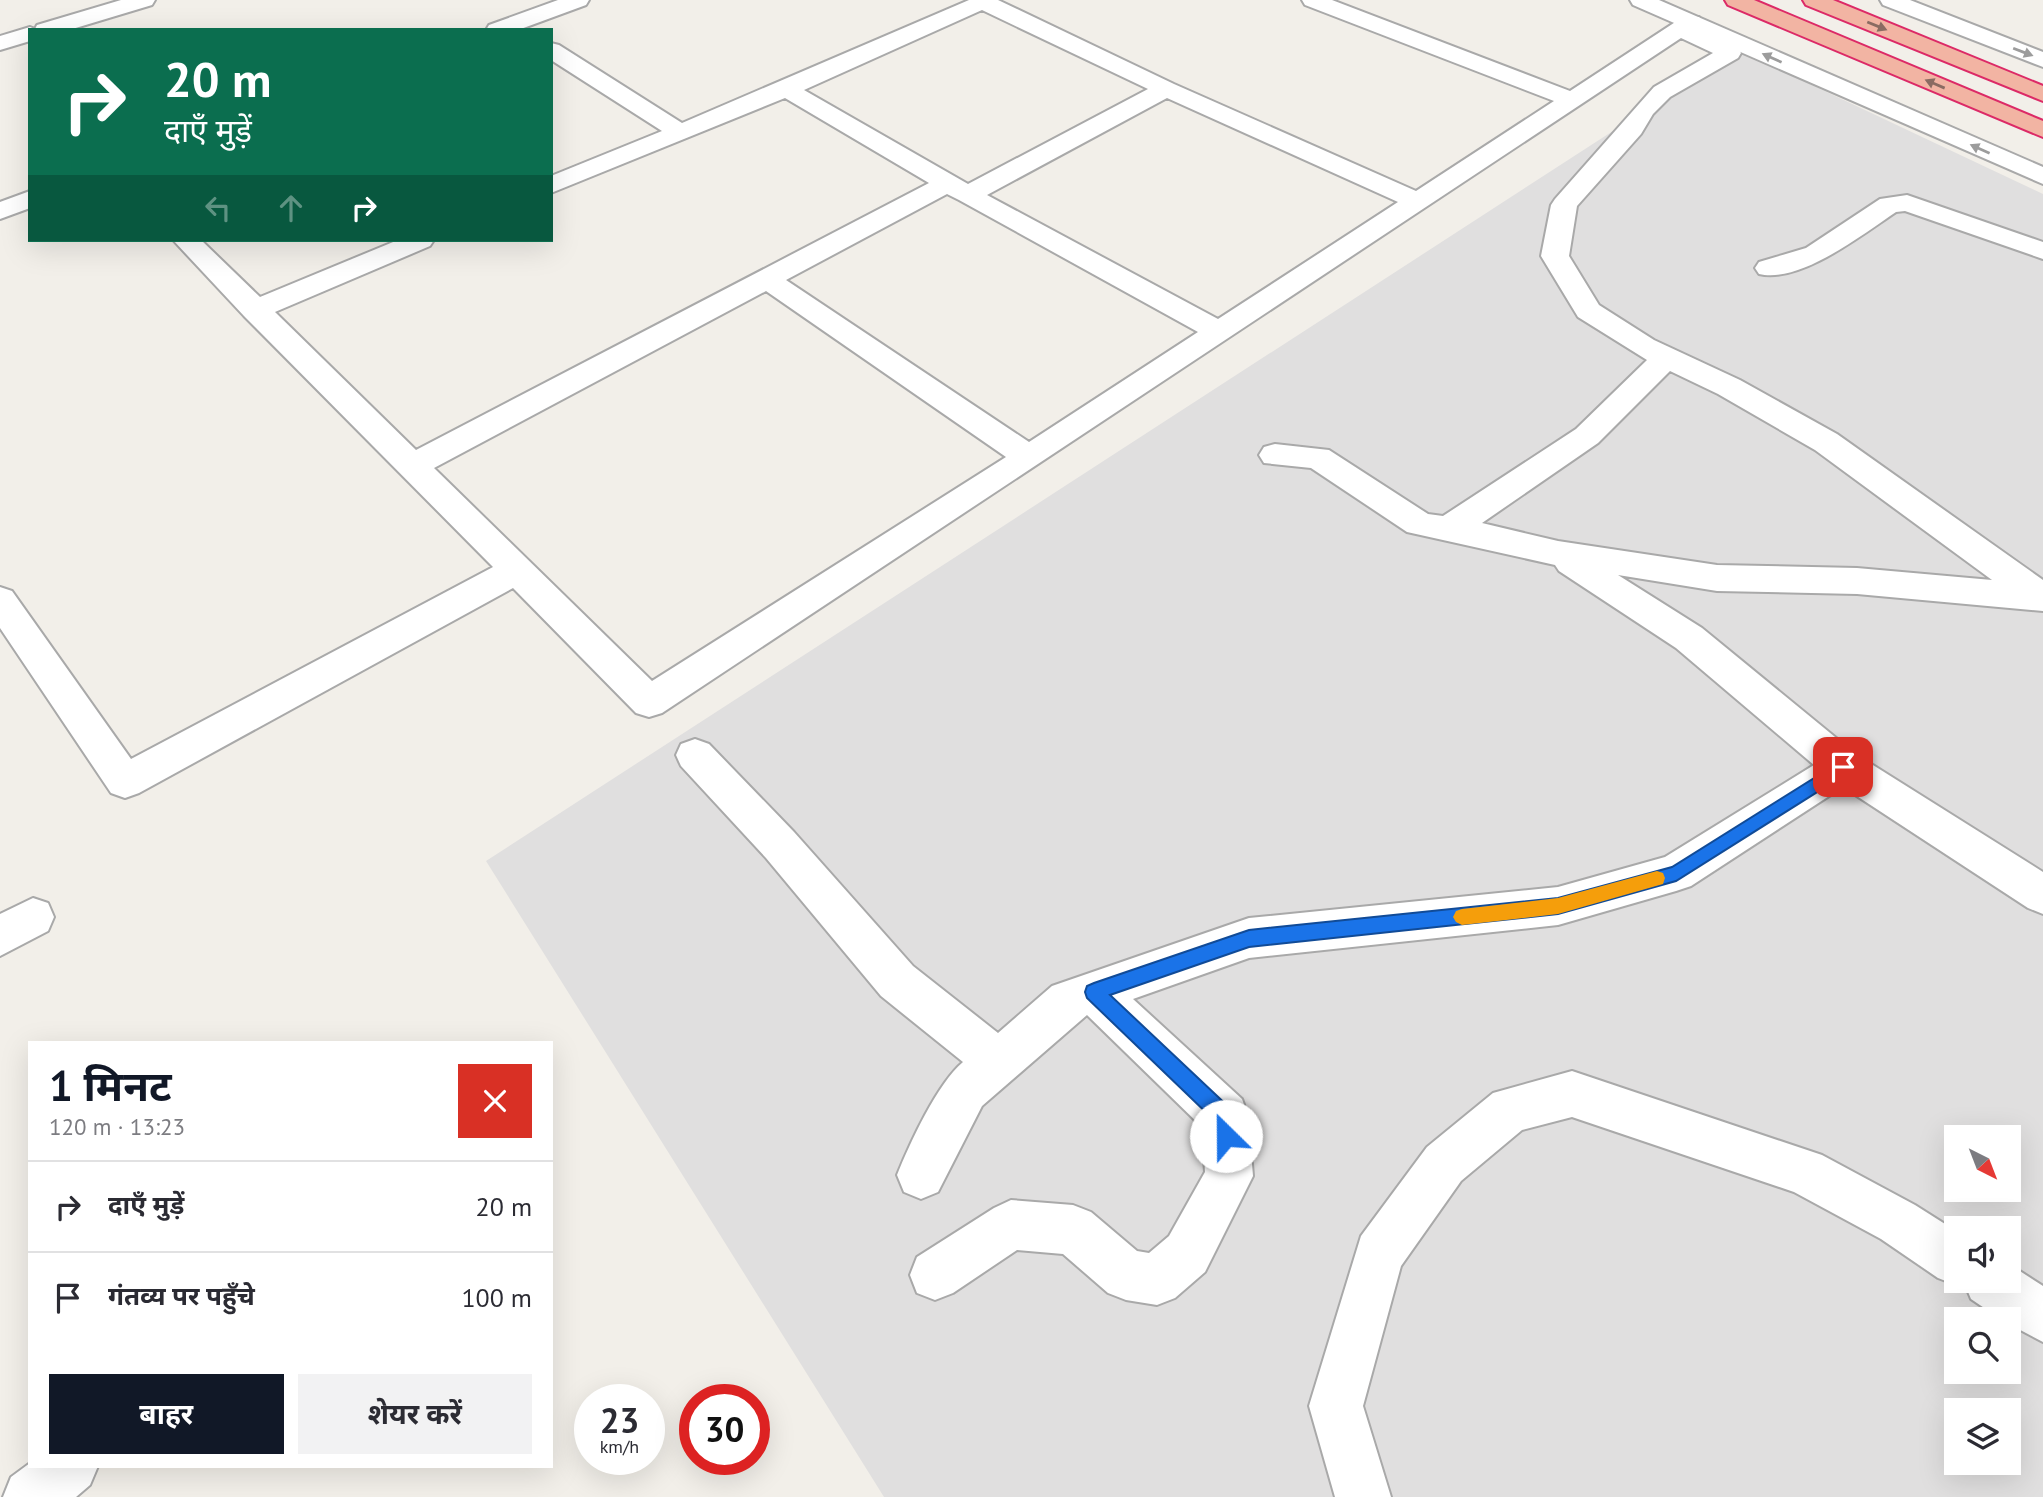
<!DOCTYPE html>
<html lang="hi">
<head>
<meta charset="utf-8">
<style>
  :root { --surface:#fff; --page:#f2f2f3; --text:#2b2b33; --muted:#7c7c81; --line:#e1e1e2; --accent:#111827 }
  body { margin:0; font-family:"PT Sans","Noto Sans Devanagari",sans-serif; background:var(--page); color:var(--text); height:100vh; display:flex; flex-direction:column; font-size:26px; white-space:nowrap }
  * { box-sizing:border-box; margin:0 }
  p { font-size:23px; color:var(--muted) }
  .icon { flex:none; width:38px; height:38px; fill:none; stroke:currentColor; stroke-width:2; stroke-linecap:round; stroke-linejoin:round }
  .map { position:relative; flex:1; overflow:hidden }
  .sheet { position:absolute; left:28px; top:1041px; width:525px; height:427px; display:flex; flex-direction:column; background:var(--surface); border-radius:0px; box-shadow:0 7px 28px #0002 }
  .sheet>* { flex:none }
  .banner { position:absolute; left:28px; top:28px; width:525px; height:214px; border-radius:0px; box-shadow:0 7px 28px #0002; background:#0b6e4f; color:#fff; overflow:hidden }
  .needle { width:46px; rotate:138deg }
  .controls { position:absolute; left:1944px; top:1125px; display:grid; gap:14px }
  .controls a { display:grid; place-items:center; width:77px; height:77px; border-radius:0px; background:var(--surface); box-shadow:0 7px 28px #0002; font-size:35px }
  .speed { position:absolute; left:574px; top:1384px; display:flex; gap:14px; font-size:35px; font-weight:700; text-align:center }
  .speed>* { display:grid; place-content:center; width:91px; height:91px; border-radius:50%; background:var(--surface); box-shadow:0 7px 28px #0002; line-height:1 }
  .speed small { font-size:18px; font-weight:400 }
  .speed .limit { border:10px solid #d22; background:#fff; color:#111 }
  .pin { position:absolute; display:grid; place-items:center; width:60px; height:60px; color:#fff; margin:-30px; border-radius:14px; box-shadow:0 4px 10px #0006 }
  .me { position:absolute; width:77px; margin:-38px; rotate:337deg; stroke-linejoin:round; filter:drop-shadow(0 0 5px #0008) }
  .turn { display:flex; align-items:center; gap:24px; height:147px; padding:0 21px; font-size:32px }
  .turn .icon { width:91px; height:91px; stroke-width:2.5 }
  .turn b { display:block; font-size:49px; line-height:60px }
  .lanes { display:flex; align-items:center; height:66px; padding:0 21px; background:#0003; justify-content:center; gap:35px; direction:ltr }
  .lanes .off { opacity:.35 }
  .round { display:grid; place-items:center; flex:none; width:74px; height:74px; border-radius:0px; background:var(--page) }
  .headline { display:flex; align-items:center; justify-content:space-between; height:119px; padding:0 21px }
  h1 { font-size:42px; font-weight:700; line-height:52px; color:var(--accent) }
  .primary-button { display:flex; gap:14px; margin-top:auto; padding:14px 21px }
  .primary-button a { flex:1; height:80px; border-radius:0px; background:var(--accent); color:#fff; font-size:28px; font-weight:700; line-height:80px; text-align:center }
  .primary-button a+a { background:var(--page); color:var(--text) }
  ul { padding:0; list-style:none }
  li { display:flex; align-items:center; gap:21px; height:91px; padding:0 21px; border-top:2px solid var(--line) }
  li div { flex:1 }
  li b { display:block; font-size:26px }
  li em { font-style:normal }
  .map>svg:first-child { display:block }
  .residential { fill:#e0dfdf; fill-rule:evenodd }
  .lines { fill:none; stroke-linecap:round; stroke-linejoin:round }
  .minor-casing { stroke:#a9a9a9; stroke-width:4 }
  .tertiary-casing { stroke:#a9a9a9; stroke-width:4 }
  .trunk-casing { stroke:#dc2a67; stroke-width:4 }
  .minor { fill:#fff; fill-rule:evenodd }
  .tertiary { fill:#fff; fill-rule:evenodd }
  .trunk { fill:#f2b4a3; fill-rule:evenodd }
  .oneway { fill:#8a6b62 }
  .oneway2 { fill:#9c9c9c }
  .route { fill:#1a73e8; stroke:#114b97; stroke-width:2 }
  .slow { fill:#f59e0b }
</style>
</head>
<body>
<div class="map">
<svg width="2043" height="1497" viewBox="0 0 2043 1497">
  <rect width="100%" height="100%" fill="#f2efe9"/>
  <path class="residential" d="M 1738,50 L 2043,194 L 2043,1497 L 884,1497 L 486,861 ZM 1956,1138 L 2009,1138 L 2009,1190 L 1956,1190 ZM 1956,1228 L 2009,1228 L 2009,1281 L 1956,1281 ZM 1956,1320 L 2009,1320 L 2009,1372 L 1956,1372 ZM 1956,1410 L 2009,1410 L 2009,1463 L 1956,1463 Z"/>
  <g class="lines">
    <g class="minor-casing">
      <path id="minor" d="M 121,0 L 155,0 L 152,5 L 69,30 L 30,30 L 30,41 L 0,50 L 0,36 L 30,27 L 35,29 L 37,25 Z
        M 969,0 L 998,0 L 1174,84 L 1416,191 L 1554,101 L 1305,5 L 1302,0 L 1332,0 L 1570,91 L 1683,17 L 1699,17 L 1702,22 L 1696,29 L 1738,48 L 1741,53 L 1738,58 L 1670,97 L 1653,114 L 1641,134 L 1577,206 L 1569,256 L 1599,305 L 1654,340 L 1740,380 L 1837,434 L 2043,580 L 2043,611 L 1857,594 L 1717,591 L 1618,575 L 1702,628 L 1857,755 L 2043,872 L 2043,914 L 2028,908 L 1843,787 L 1691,886 L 1676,891 L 1558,925 L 1249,958 L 1133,999 L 1242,1099 L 1248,1116 L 1253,1176 L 1205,1272 L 1175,1298 L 1157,1305 L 1126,1300 L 1108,1293 L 1063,1254 L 1017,1250 L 953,1293 L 935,1300 L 917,1293 L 910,1275 L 917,1257 L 994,1208 L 1011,1200 L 1073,1205 L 1091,1212 L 1137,1251 L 1149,1253 L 1169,1236 L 1205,1172 L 1202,1127 L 1087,1015 L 982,1106 L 938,1192 L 921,1199 L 904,1192 L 897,1175 C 910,1143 937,1084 963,1062 L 881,996 L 766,858 L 681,766 L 676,755 L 681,744 L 695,739 L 709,744 L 794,832 L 913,966 L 998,1033 L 1052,986 L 1249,918 L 1558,887 L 1665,857 L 1814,765 L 1676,648 L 1559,571 L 1555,565 L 1407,532 L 1311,468 L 1264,463 L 1259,455 L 1264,447 L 1275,444 L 1329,450 L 1428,514 L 1443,516 L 1576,429 L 1647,360 L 1578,317 L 1541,256 L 1551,205 L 1555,199 L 1654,87 L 1713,53 L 1681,38 L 662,713 L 649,717 L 636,713 L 513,588 L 139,793 L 125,798 L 111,793 L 0,628 L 0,587 L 12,591 L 131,759 L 493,567 L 244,316 L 173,240 L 201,240 L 260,297 L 398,240 L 434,240 L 430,246 L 275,312 L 416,450 L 929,183 L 785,98 L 551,193 L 551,176 L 662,131 L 551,60 L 551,43 L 559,45 L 682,123 ZM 982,10 L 1148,89 L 968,184 L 804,90 ZM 1167,98 L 1398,202 L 1218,319 L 987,195 ZM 947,194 L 959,200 L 1198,332 L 1029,442 L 786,280 ZM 766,291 L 1006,457 L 652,681 L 434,468 ZM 1670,371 L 1718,394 L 1815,450 L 1992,580 L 1857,568 L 1717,565 L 1558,541 L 1482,523 L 1598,443 Z
        M 1907,195 L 2043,242 L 2043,259 L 1905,211 L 1896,212 C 1863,234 1800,284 1759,274 L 1755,268 L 1759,262 L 1806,248 L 1880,199 Z
        M 33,898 L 48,903 L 54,917 L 48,931 L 0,956 L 0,914 Z
        M 1572,1071 L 1822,1155 L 1915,1205 L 1956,1231 L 1956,1281 L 2009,1281 L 2009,1264 L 2043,1286 L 2043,1342 L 2009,1324 L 2009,1320 L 2002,1320 L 1971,1299 L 1964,1282 L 1956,1285 L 1938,1278 L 1881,1239 L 1794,1192 L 1572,1117 L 1522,1130 L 1461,1181 L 1401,1266 L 1363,1406 L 1391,1497 L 1335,1497 L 1309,1406 L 1361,1236 L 1427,1147 L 1493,1093 Z
        M 30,1463 L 30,1466 L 98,1466 L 90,1485 L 76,1497 L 3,1497 L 11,1477 Z"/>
    </g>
    <g class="tertiary-casing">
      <path id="tertiary" d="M 558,0 L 589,0 L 586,5 L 518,30 L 486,30 L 489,25 Z
        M 1630,0 L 1659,0 L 2043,167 L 2043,184 L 1633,5 Z
        M 1880,0 L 1910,0 L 2043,52 L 2043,67 L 1883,5 Z
        M 30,191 L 30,208 L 0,219 L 0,202 Z"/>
    </g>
    <g class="trunk-casing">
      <path id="trunk" d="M 1725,0 L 1754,0 L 2043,121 L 2043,137 L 1728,5 Z
        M 1803,0 L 1833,0 L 2043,86 L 2043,101 L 1806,5 Z"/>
    </g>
    <use href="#minor" class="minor"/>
    <use href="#tertiary" class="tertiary"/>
    <use href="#trunk" class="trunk"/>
  </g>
  <defs><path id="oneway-solid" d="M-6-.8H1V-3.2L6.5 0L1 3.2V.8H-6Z" transform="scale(1.75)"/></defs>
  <g class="oneway">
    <use href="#oneway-solid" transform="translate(1877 26) rotate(22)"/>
    <use href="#oneway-solid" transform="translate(1935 84) rotate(-157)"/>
  </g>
  <g class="oneway2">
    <use href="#oneway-solid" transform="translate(2023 52) rotate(21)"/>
    <use href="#oneway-solid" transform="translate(1772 58) rotate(-156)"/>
    <use href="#oneway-solid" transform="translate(1980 149) rotate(-156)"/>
  </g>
  <path class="route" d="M 1843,760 L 1849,762 L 1851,767 L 1849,772 L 1676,881 L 1558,914 L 1249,947 L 1110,995 L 1232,1110 L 1236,1136 L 1233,1143 L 1226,1146 L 1219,1143 L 1215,1121 L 1087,998 L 1085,992 L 1087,986 L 1094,983 L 1249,930 L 1558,898 L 1672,867 Z"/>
  <path class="slow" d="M 1657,871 L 1663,873 L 1665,878 L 1663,884 L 1558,914 L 1462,925 L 1456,922 L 1453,917 L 1456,911 L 1462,909 L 1558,898 Z"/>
</svg>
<div class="controls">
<a><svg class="needle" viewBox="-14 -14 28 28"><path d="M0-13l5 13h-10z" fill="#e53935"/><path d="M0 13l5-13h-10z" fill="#7c7c81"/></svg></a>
<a><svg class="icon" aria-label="sound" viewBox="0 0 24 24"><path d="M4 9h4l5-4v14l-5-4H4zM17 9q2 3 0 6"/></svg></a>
<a><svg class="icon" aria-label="search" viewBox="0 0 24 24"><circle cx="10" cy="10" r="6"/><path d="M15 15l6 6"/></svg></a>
<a><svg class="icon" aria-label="layers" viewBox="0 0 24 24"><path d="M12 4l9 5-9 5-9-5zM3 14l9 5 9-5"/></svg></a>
</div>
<div class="speed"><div>23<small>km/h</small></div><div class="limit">30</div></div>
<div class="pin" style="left:1843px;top:767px;background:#d93025"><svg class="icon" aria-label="arrive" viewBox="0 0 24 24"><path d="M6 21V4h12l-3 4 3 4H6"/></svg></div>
<svg class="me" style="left:1226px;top:1136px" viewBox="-20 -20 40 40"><circle r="19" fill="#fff"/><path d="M0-13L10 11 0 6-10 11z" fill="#1a73e8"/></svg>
<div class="banner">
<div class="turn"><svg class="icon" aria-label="right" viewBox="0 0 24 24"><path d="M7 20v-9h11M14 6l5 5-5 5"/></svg><div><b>20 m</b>दाएँ मुड़ें</div></div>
<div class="lanes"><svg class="icon off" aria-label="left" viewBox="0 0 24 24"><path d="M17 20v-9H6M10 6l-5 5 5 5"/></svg><svg class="icon off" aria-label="ahead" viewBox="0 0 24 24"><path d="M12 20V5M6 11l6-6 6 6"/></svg><svg class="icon" aria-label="right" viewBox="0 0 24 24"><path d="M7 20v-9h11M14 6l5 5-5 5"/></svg></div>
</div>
<section class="sheet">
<div class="headline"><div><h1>1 मिनट</h1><p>120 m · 13:23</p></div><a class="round" style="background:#d93025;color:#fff"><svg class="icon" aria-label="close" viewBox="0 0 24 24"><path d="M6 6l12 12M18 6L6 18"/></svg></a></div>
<ul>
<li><svg class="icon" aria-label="right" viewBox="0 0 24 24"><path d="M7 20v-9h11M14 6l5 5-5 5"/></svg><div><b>दाएँ मुड़ें</b></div><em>20 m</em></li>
<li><svg class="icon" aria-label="arrive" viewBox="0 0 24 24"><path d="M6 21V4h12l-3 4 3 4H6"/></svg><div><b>गंतव्य पर पहुँचे</b></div><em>100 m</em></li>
</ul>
<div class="primary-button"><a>बाहर</a><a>शेयर करें</a></div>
</section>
</div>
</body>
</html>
